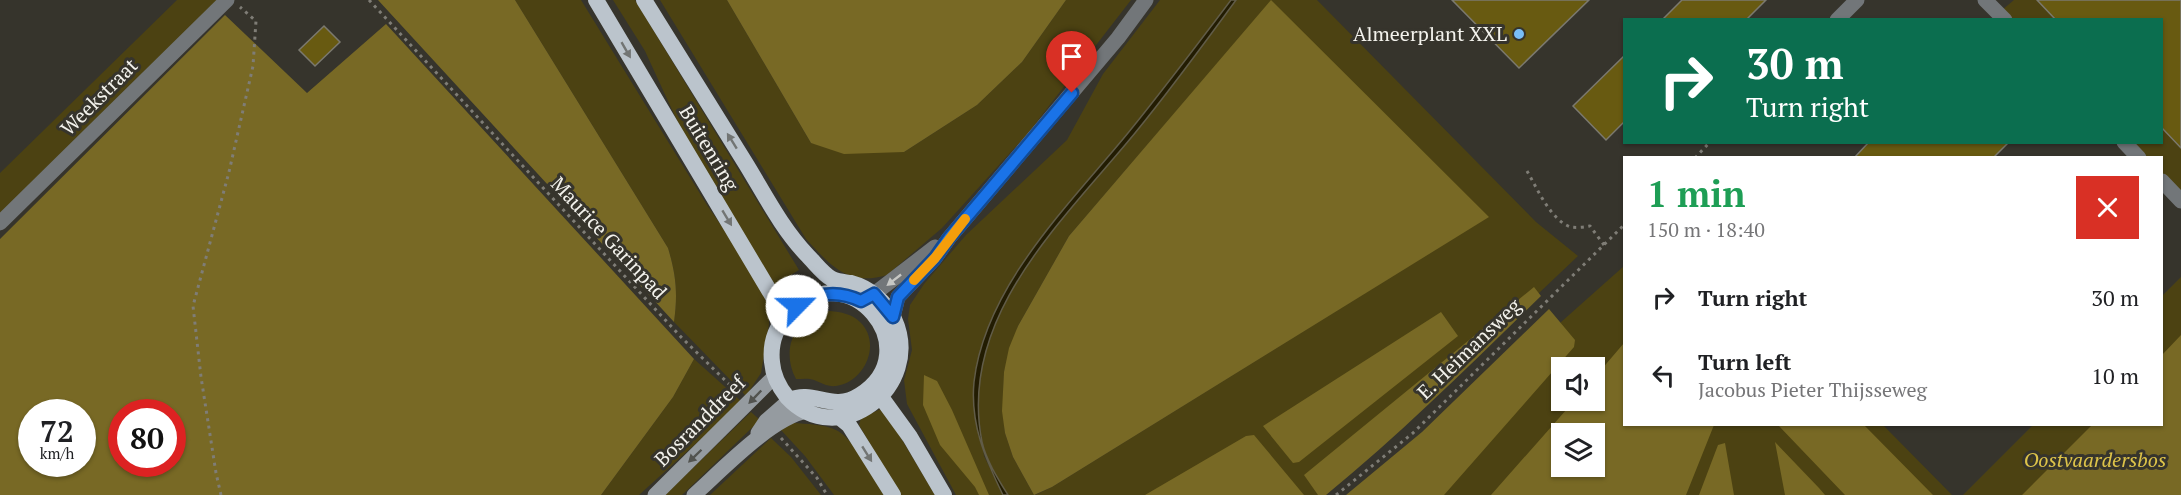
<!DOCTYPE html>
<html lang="en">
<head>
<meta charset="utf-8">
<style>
  :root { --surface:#fff; --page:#f2f2f2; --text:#202124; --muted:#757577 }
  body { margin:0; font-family:"PT Serif",serif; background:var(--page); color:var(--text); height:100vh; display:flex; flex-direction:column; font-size:22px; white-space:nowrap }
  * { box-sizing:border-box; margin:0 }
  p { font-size:20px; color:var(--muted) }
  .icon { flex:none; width:33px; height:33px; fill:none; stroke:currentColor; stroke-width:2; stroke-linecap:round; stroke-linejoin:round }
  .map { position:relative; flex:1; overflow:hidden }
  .panel { position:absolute; left:1623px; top:156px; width:540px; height:270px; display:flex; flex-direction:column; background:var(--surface); border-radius:0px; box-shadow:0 2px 4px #0004 }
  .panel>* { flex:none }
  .hud { position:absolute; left:1623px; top:18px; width:540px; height:126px; border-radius:0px; box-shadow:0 2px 4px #0004; background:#0b6e4f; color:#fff; overflow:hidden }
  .controls { position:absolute; left:1551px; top:357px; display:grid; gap:12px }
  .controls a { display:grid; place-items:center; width:54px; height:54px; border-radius:0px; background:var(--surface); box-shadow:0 2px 4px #0004; font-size:30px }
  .speed { position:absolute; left:18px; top:399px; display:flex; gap:12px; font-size:30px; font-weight:700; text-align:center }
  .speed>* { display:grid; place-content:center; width:78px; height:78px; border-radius:50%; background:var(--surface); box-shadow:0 2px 4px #0004; line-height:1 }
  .speed small { font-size:15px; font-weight:400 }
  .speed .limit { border:9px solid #d22; background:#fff; color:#111 }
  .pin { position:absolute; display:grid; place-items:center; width:51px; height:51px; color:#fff; margin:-62px -26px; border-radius:50% 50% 50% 0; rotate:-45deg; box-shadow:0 0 6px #0007 }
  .pin .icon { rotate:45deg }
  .me { position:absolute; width:66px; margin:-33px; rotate:67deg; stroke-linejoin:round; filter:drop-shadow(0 0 4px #0008) }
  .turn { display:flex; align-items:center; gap:21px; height:126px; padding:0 24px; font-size:27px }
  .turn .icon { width:78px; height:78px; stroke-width:2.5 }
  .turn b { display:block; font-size:42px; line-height:51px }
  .round { display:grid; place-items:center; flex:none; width:63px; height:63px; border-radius:0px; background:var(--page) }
  .summary { display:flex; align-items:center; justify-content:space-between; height:102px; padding:0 24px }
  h1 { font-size:36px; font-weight:700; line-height:45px; color:#1e9e55 }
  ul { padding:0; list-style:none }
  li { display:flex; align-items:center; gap:18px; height:78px; padding:0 24px }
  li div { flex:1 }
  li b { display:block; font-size:22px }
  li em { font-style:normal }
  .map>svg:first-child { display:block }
  .green { fill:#4c4212; fill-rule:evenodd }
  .forest { fill:#786925; fill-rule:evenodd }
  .water { fill:#221c02; stroke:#615c48; stroke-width:1.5 }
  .building { fill:#685a11; stroke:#7b796f; stroke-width:1.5 }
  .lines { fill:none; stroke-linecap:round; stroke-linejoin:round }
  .path { stroke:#7f7d76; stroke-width:3; stroke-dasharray:3 4.5; stroke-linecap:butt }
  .minor { stroke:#727679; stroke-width:15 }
  .tertiary { stroke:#727679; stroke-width:15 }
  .secondary { stroke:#959ba0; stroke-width:15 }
  .trunk { stroke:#bbc4cc; stroke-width:16 }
  .oneway { fill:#727574 }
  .oneway2 { fill:#c6c7c4 }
  .oneway3 { fill:#52534f }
  .route-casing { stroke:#114b97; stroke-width:15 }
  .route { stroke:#1a73e8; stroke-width:10 }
  .slow { stroke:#f59e0b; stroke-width:10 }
  .poi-dot { fill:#79bff8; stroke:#36342c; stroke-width:2 }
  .labels { text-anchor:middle; stroke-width:6; stroke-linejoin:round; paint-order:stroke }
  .poi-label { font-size:20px; fill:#f3f2ec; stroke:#36342c; text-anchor:end }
  .street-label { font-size:20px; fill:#f3f2ec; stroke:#36342c }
  .park-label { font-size:20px; font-style:italic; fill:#ddc349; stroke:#36342c }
</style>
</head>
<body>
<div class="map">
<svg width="2181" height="495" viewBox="0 0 2181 495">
  <rect width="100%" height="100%" fill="#36342c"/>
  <path class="green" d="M 177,0 L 219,0 L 0,214 L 0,173 Z
    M 515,0 L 581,0 L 707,205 L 762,285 L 769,312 L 769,324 L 761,373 L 746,396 L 674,322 C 678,293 676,275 668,248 Z
    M 613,0 L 635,0 L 799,270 L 775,285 L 685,138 L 645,51 Z
    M 660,0 L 727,0 L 811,143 L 904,152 L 977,105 L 1022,62 L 1066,0 L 1131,0 L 1028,133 L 942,228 L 887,275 C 848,287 830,265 806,239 Z
    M 1160,0 L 1231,0 L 1162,92 L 1033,250 L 1004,293 L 983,339 L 974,382 L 984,456 L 1003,495 L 956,495 L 907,404 L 904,380 L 912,350 L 908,319 L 910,305 L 924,284 L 966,235 L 1067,140 L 1103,74 Z
    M 1236,0 L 1317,0 L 1536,222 L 1578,256 L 1326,495 L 1035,495 L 1052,487 L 1488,217 L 1271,1 L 1069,236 L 1018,326 L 1004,372 L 1003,411 L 1005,433 L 1013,457 L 1034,495 L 1008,495 C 998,479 986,460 982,442 C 958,322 1055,228 1125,145 C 1164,99 1200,49 1236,0 Z
    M 2014,0 L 2045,0 L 2064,19 L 2011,19 L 2002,10 Z
    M 2162,121 L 2181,141 L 2181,195 L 2162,174 L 2162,158 L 2145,157 L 2131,143 L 2162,142 Z
    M 1624,266 L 1624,424 L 1883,425 L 1952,495 L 1367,495 ZM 1562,368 L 1594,368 L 1594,400 L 1562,400 ZM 1562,434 L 1594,434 L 1594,466 L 1562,466 Z
    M 2181,277 L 2181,495 L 1963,495 L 2033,425 L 2162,424 L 2162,296 Z
    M 830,311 C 841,312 852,314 860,322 C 882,343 865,382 836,386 C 828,387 821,383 814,380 C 809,378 802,379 796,379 C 780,349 795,315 830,311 Z
    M 694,359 L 742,402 L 639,495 L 601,495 L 673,397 Z
    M 883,408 L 935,495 L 900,495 L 859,425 L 861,418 Z
    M 751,412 L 760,420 L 682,495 L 665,495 Z
    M 793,423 C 807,424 823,424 836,430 C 853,437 874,479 884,495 L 834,495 L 805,456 L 781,430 Z
    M 771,438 L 791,457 L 821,495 L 710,495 Z"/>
  <path class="forest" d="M 378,0 L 515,0 L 668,248 C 676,275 678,293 674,322 Z
    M 727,0 L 1066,0 L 1022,62 L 977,105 L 904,152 L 844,154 L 811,143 Z
    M 1271,0 L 1489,217 L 1052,487 L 1034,495 L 1013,457 L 1005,433 L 1002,411 L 1004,372 L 1009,348 L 1018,326 L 1069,236 Z
    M 225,15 L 307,93 L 386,24 L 694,359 L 673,397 L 601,495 L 0,495 L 0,239 ZM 32,412 L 82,412 L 82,464 L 32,464 ZM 122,412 L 172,412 L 172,464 L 122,464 Z
    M 1534,287 L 1541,296 C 1471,364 1402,433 1326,495 L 1318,495 L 1304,475 Z
    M 1549,309 L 1575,340 L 1574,347 L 1444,495 L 1346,495 L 1422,432 Z
    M 1441,312 L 1458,336 L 1299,462 L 1293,463 L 1263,426 Z
    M 2181,335 L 2181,495 L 2022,495 L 2092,425 L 2162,424 L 2162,355 Z
    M 1624,343 L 1624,424 L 1714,425 L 1686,495 L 1491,495 L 1574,401 L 1594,400 L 1595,377 ZM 1562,434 L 1594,434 L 1594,466 L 1562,466 Z
    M 924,375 L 937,381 L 952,410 L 989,495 L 979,495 L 975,487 L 940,445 L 923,405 Z
    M 1778,425 L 1864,425 L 1933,495 L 1845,495 Z
    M 1254,435 L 1304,495 L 1145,495 L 1246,436 Z
    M 1775,442 L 1819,488 L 1825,495 L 1785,495 Z
    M 1725,443 L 1734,495 L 1699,495 L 1718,445 Z"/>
  <path class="water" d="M 1231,0 L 1236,0 C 1200,49 1164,99 1125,145 C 1055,228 958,322 982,442 C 986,460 998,479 1008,495 L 1003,495 C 985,458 970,424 974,382 C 985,286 1069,205 1128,133 C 1163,90 1197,45 1231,0 Z"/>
  <path class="building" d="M 1452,0 L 1589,0 L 1519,68 Z
    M 1682,0 L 1766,0 L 1746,20 L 1662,20 Z
    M 2037,0 L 2181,0 L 2181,148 L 2162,128 L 2162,20 L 2056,20 Z
    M 324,26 L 340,42 L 315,66 L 299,50 Z
    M 1624,56 L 1624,122 L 1606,140 L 1573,106 Z
    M 1869,142 L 2009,142 L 1993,158 L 1854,158 Z"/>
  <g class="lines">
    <path class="path" d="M 369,0 L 682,338 L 737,392
      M 1695,158 L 1710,142
      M 1527,171 C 1537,188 1551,221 1571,227 C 1577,228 1584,227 1590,226 L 1604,245
      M 781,438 L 817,478 L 827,495
      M 221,495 L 216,473 L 201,377 L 193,306 L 229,172 L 253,66 L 256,21 L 240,7
      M 1336,495 L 1413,433 L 1624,225"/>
    <path class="minor" d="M 1985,0 L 2005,20
      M 1837,20 L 1857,0
      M 2124,142 L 2139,158
      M 2162,181 L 2181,201
      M 0,223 L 227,0"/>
    <path class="tertiary" d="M 874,294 L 935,247
      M 893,317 L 898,297 L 935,258 L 949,238 L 1118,38 L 1146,0"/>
    <path class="secondary" d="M 758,433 L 766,421 L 790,400
      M 655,495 L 775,376
      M 694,495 C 722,470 771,418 807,411"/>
    <path class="trunk" d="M 596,0 L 785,317
      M 644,0 C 678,55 712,109 746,164 C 765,195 782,229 808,256 C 815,263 823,274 832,279 C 838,282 845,282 851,283 C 870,288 886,302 894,319 C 925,387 838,452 787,397 C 779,387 773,375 772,362 C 770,344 776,327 788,314 C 848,250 931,350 860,395 C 832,413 814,389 790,400
      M 878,386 L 881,397 L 910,437 L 944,495
      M 838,416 L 849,425 L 893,495"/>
  </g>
  <defs><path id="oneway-solid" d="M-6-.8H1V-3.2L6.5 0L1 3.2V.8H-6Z" transform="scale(1.5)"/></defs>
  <g class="oneway">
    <use href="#oneway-solid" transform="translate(626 50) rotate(60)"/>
    <use href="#oneway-solid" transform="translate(732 141) rotate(-122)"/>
    <use href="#oneway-solid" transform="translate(727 218) rotate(59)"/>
    <use href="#oneway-solid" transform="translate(867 454) rotate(58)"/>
  </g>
  <use class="oneway2" href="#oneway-solid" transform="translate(894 280) rotate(142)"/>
  <g class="oneway3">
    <use href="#oneway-solid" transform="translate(755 397) rotate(134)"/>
    <use href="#oneway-solid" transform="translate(695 456) rotate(136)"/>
  </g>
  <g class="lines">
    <g class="route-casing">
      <path id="route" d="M 797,306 C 818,292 838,290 861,301 L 874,294 L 893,317 L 898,297 L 935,258 L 949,238 L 1072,93"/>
    </g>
    <use href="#route" class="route"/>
    <path class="slow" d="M 914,280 L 935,258 L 965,219"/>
  </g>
  <circle class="poi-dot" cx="1519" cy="34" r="6"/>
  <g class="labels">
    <g class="poi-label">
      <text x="1507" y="41">Almeerplant XXL</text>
    </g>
    <g class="street-label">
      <text transform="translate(99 97) rotate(-45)" y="7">Weekstraat</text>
      <text transform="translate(709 148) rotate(59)" y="7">Buitenring</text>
      <text transform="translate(609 238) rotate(47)" y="7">Maurice Garinpad</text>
      <text transform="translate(1469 349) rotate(-44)" y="7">E. Heimansweg</text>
      <text transform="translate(700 421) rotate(-45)" y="7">Bosranddreef</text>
    </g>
    <g class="park-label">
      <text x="2095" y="467">Oostvaardersbos</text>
    </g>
  </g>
</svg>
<div class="controls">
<a><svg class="icon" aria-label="sound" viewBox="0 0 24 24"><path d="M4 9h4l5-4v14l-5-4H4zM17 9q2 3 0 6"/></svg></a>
<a><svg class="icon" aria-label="layers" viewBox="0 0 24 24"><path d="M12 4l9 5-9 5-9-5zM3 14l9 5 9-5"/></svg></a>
</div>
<div class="speed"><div>72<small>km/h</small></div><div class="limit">80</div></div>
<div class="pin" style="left:1072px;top:93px;background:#d93025"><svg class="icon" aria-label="arrive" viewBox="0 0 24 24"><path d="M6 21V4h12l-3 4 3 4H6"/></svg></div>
<svg class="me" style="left:797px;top:306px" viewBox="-20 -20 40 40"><circle r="19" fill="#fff"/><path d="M0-13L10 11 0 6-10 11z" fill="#1a73e8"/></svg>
<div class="hud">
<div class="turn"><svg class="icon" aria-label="right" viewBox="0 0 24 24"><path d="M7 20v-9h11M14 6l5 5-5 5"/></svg><div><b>30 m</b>Turn right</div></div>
</div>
<section class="panel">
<div class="summary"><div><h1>1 min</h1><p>150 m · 18:40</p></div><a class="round" style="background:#d93025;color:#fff"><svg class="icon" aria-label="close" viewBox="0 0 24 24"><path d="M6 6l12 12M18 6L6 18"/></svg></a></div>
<ul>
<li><svg class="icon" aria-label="right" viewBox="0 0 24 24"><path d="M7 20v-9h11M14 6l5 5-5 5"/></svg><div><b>Turn right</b></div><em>30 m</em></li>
<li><svg class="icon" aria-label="left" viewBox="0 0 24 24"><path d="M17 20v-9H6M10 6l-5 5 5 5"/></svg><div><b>Turn left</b><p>Jacobus Pieter Thijsseweg</p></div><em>10 m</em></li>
</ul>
</section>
</div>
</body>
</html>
